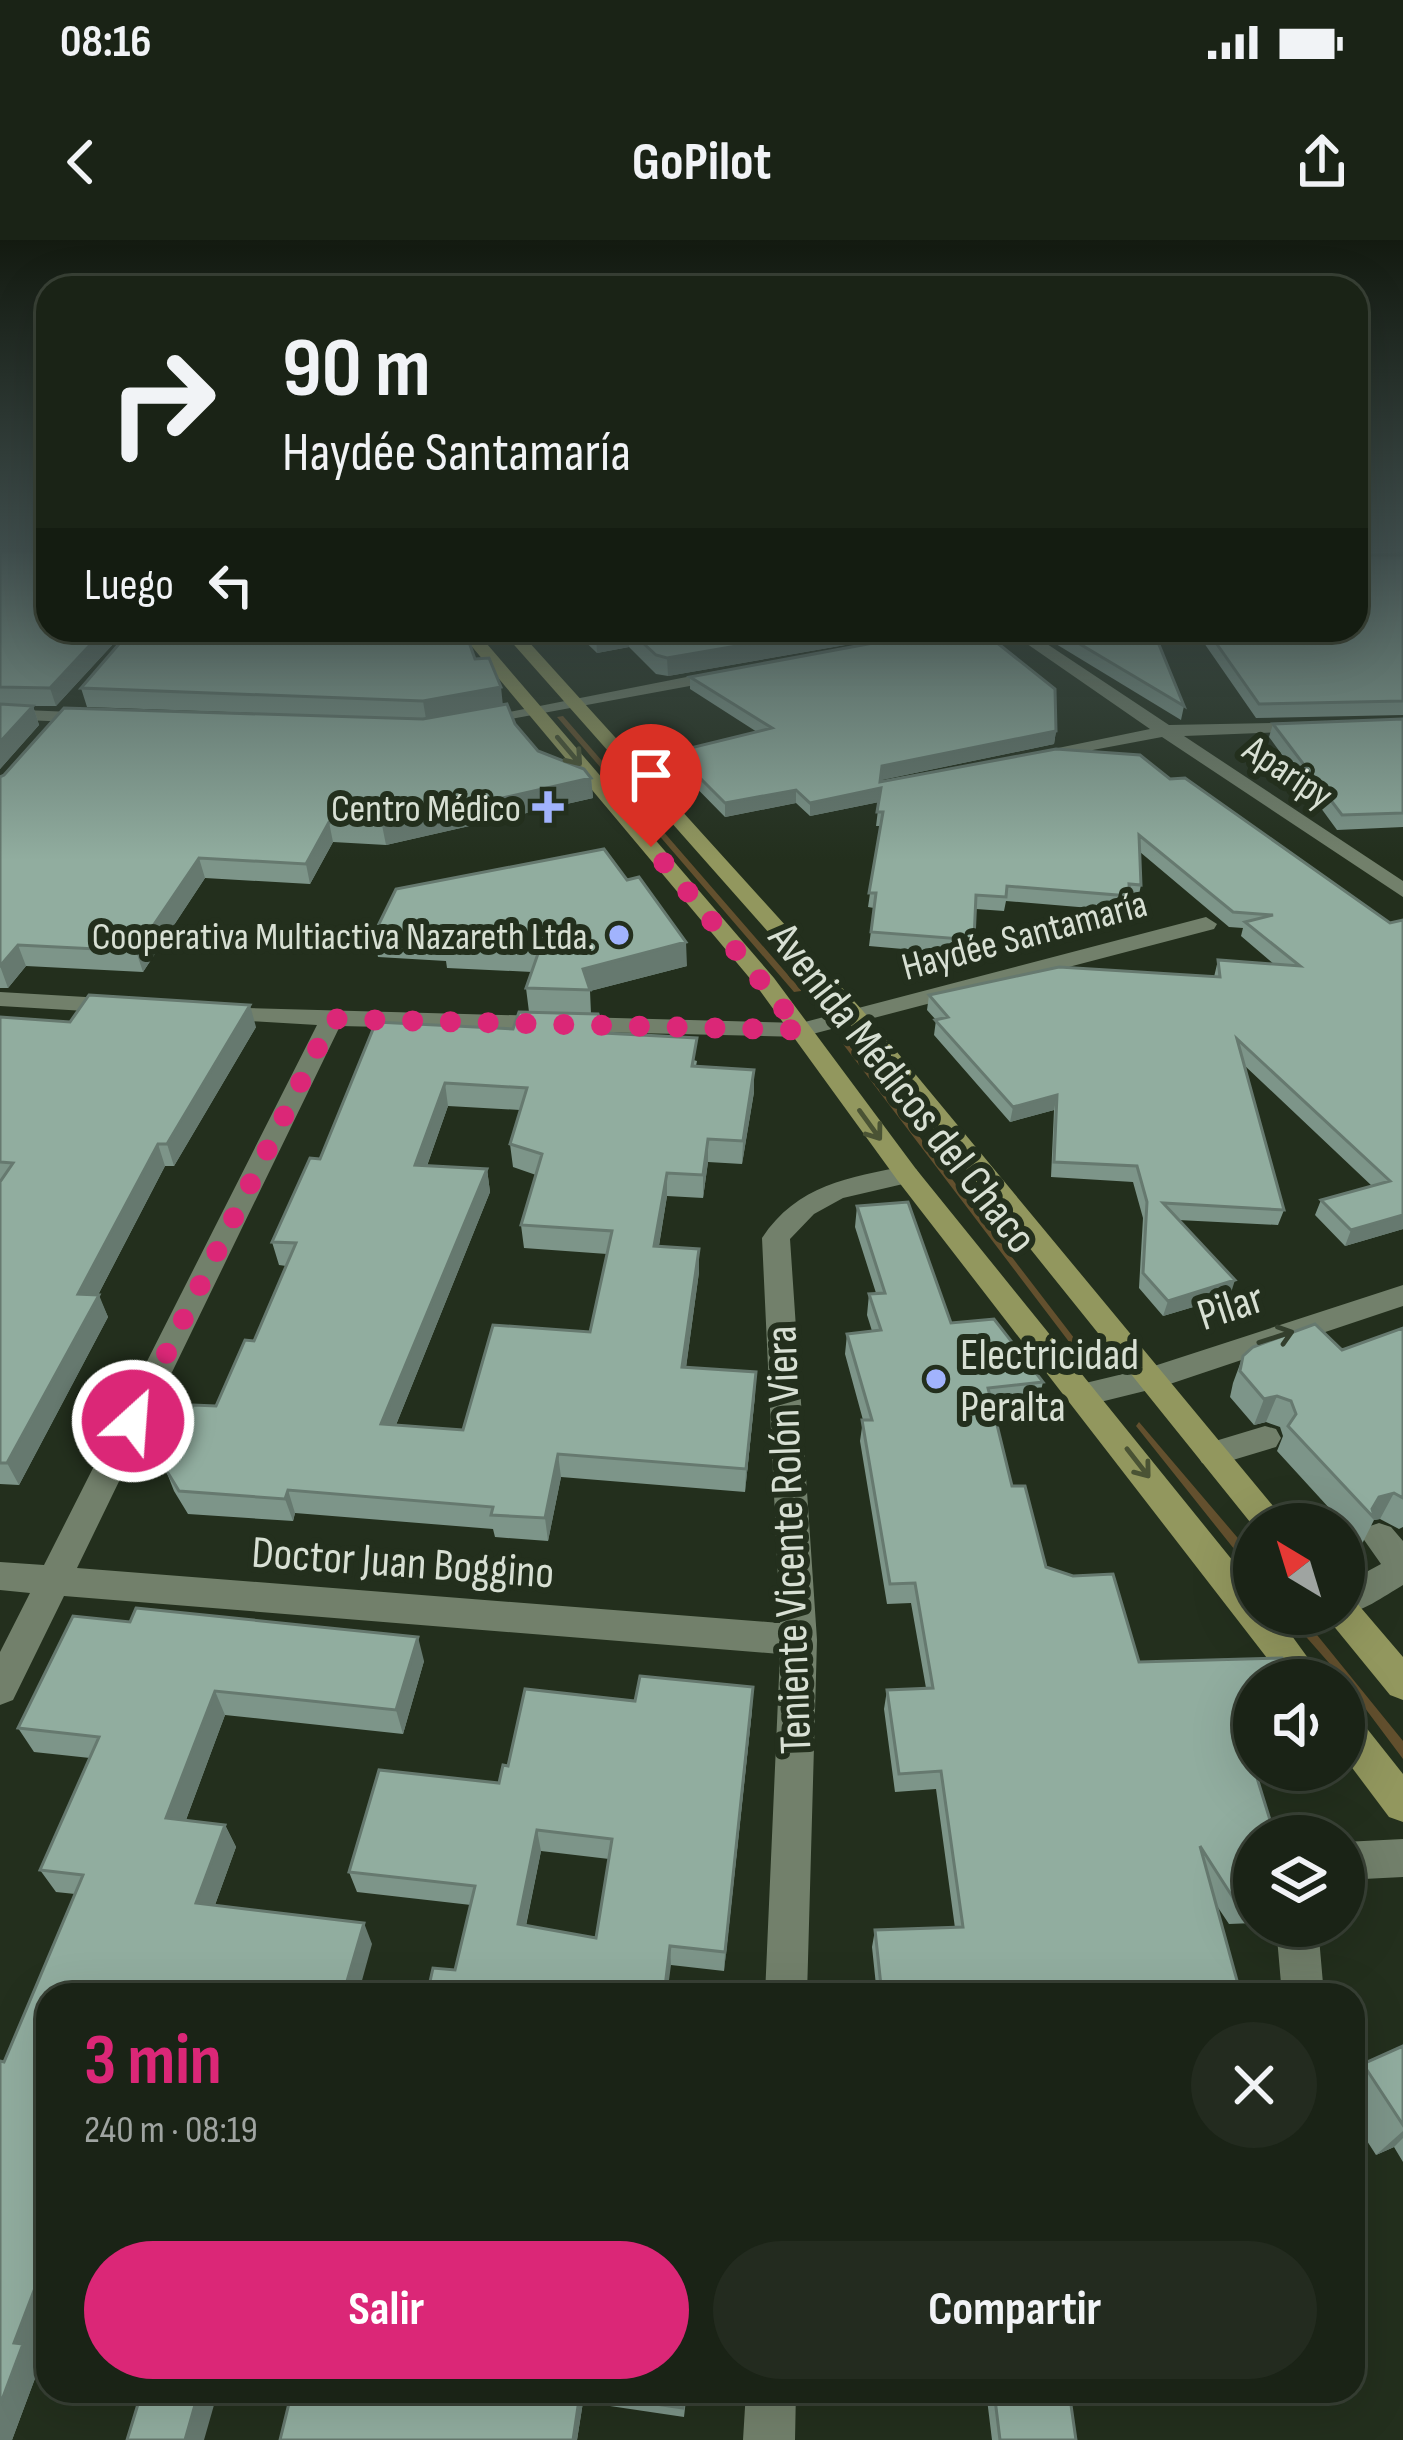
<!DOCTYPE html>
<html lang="es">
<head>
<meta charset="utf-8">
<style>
  :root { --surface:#1a2316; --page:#232b1f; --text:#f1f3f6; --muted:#9fa4a1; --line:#384035; --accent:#db2777 }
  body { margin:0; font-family:"Sofia Sans Condensed",sans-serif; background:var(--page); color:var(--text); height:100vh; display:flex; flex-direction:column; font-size:45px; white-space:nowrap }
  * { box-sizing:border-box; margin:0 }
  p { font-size:39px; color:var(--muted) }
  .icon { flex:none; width:66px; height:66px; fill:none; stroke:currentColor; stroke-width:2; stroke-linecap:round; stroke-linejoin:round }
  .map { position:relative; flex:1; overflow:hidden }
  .drawer { position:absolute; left:36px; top:1743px; width:1329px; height:420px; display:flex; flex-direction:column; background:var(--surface); border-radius:36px; box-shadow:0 12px 48px #0002,0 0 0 3px var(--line) }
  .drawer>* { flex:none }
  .guide { position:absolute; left:36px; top:36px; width:1332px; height:366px; border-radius:36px; box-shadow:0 12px 48px #0002,0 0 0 3px var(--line); background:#1a2316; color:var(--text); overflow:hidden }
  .needle { width:78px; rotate:322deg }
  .controls { position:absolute; left:1233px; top:1263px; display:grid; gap:24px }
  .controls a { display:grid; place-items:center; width:132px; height:132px; border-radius:50%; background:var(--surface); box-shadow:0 12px 48px #0002,0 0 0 3px var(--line); font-size:60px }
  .pin { position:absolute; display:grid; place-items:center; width:102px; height:102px; color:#fff; margin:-123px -51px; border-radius:50% 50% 50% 0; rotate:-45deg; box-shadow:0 0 12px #0007 }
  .pin .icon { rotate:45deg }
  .me { position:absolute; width:132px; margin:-66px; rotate:26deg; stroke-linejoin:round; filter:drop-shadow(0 0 9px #0008) }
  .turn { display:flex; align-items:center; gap:42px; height:252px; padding:0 48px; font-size:54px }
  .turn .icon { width:156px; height:156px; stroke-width:2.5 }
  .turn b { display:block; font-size:84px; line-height:102px }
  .then { display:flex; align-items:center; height:114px; padding:0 48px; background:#0003; gap:24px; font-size:45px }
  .round { display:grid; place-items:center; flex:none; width:126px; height:126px; border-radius:63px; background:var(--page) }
  .headline { display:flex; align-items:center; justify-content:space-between; height:204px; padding:0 48px }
  h1 { font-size:72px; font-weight:700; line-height:90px; color:var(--accent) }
  .action { display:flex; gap:24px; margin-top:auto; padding:24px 48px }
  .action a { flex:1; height:138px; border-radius:72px; background:var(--accent); color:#fff; font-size:48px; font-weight:700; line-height:138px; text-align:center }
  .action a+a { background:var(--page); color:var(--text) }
  .status { display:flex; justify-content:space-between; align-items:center; height:84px; padding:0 60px; background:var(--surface); direction:ltr }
  .status svg { height:33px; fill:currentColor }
  header { display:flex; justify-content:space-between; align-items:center; height:156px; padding:0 48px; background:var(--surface); font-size:54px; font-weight:700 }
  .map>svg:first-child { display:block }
  .green { fill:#63502e }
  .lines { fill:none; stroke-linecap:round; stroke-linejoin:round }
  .minor { fill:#72806b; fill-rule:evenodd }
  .major { fill:#92975e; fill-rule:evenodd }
  .wall { fill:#7d9589; fill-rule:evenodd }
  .shaded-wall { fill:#66796f }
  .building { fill:#91ad9f; stroke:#66796f; stroke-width:3; fill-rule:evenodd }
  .oneway { stroke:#4a5334 }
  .oneway2 { stroke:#333f2d }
  .route { stroke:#db2777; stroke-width:21; stroke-dasharray:0 37.8 }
  .poi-dot { fill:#a1b3fd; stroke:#232f1d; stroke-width:4.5 }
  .labels { text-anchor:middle; stroke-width:12; stroke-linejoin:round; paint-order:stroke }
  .far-street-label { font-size:39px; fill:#d8e0d4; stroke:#232f1d }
  .far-poi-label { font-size:39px; fill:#d8e0d4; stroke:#232f1d; text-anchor:end }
  .street-label { font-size:45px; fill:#d8e0d4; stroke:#232f1d }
  .poi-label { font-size:45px; fill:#d8e0d4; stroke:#232f1d; text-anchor:start }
</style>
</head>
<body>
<div class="status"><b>08:16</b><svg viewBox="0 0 49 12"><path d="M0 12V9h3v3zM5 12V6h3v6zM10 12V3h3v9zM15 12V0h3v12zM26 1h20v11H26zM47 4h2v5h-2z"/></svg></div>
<header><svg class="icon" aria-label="back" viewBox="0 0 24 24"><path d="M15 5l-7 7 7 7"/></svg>GoPilot<svg class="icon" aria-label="share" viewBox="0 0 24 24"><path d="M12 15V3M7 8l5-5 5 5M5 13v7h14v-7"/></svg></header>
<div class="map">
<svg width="1403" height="2200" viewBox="0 0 1403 2200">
  <rect width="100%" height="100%" fill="#232f1d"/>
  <path class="green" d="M 563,476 L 801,750 L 801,751 L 794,752 L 557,477 Z
    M 843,804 L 849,805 L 1084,1111 L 1076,1111 Z
    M 1139,1182 L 1254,1317 L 1254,1334 L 1136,1186 Z
    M 1286,1374 L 1300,1374 L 1403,1501 L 1403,1519 L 1344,1440 Z"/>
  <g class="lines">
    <path class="minor" d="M 1007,390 L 1026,390 L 1169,485 L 1315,482 L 1315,490 L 1309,491 L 1184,496 L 1403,641 L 1403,657 L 1162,497 L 1029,522 L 1029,514 L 1150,489 Z
      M 727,429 L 733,430 L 733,438 L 473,486 L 464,481 Z
      M 0,469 L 96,473 L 105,478 L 96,483 L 0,479 Z
      M 1206,677 L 1217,684 L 1214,689 L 801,797 L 340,786 L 77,1328 L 780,1383 L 762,998 C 797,945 849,937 907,926 L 916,929 L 920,935 L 916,941 L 843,958 L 814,974 L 790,999 L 817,1400 L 807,1755 L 765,1755 L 780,1414 L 64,1356 L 13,1460 L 0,1465 L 0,1412 L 30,1353 L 0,1350 L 0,1322 L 44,1325 L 317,785 L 216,779 L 204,772 L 208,767 L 801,783 Z
      M 0,752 L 120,759 L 132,766 L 120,773 L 0,766 Z
      M 1403,1045 L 1403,1066 L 1161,1147 L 1084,1166 L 1073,1162 L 1068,1154 L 1073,1146 L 1148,1128 Z
      M 1265,1186 L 1276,1189 L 1281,1198 L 1276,1207 L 1213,1226 L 1202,1223 L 1197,1214 L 1202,1205 Z
      M 1379,1283 L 1391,1287 L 1403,1301 L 1403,1345 C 1384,1356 1361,1374 1339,1374 L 1344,1374 L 1344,1344 L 1381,1324 L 1362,1297 L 1367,1287 Z
      M 1403,1599 L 1403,1637 L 1344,1640 L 1344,1602 Z
      M 1276,1686 L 1318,1686 L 1324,1755 L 1282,1755 Z
      M 746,2151 L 796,2151 L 795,2200 L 743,2200 Z"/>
    <path class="major" d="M 458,390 L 475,390 L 774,738 L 916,929 L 1254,1347 L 1254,1374 L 1276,1374 L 1324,1440 L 1284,1440 L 898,941 L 758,748 Z
      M 501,390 L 518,390 L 863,771 L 1288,1284 L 1254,1287 L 847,781 Z
      M 1344,1358 L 1356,1362 L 1403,1417 L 1403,1460 L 1390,1455 L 1332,1384 L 1327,1374 L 1344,1374 Z
      M 1344,1471 L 1357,1476 L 1403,1534 L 1403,1582 L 1389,1577 L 1344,1517 Z"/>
  </g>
  <path class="wall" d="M 0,312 L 48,390 L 126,390 L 56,466 L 33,466 L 39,485 L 0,529 Z
    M 1356,312 L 1403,312 L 1357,314 L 1356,318 L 1403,318 L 1403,475 L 1256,478 L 1195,390 L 1356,390 Z
    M 573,390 L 931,390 L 668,436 L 656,434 L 629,407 L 597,413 Z
    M 1047,390 L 1153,390 L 1184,466 L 1181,480 L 1056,404 Z
    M 475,419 L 515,484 L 538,511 L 591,538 L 593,558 L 386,605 L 333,602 L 310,644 L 205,638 L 143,732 L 26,726 L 8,748 L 0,748 L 0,537 L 424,479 L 87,467 L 81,448 Z
    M 690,437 L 1056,491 L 1054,504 L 881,540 L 881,542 L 1170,539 L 1390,683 L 1403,680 L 1403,989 L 1345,1006 L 1315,975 L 1321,960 L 1372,946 L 1244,825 L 1284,970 L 1278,985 L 1178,980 L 1230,1056 L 1163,1076 L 1139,1048 L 1143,978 L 1133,942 L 1051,937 L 1054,870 L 1010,882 L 934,795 L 936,780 L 927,770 L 929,755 L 1214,737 L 1218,720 L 1275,725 L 1241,696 L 1243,688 L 1229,687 L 1140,612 L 1141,645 L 1138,659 L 1129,659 L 1126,671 L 1006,661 L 1004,671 L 976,669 L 971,715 L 869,706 L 874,668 L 868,667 L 880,586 L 876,586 L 879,562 L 810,576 L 796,563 L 725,577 L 674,525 L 674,512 L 757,492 L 690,449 Z
    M 1403,479 L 1403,587 L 1337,590 L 1269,497 L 1273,484 Z
    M 396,649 L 687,726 L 590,751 L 591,774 L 529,772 L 526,748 L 532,732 L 447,728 L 446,721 L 378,717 L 374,694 Z
    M 0,777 L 70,782 L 256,787 L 174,926 L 165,926 L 98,1055 L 108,1077 L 19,1245 L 0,1244 Z
    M 376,782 L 604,793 L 697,821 L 696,826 L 754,852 L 742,924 L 708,922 L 703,958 L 667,956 L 659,1006 L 699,1009 L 699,1032 L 686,1127 L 755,1155 L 745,1252 L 561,1237 L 548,1301 L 495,1297 L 493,1289 L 295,1273 L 293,1281 L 188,1274 L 174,1251 L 165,1228 L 216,1166 L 254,1101 L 286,1026 L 279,1025 L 272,1002 L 320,919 ZM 448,866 L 520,870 L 510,904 L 513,927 L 536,935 L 521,985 L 524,1008 L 607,1014 L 590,1092 L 463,1190 L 396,1185 L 490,952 L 487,929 L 427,926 Z
    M 857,966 L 951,1083 L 1043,1142 L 1038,1163 L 993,1168 L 1012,1246 L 1046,1327 L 1139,1422 L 1254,1440 L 1254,1488 L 1242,1488 L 1254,1596 L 1254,1683 L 1229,1684 L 1215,1663 L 1241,1755 L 877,1755 L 872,1707 L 875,1690 L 955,1688 L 936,1549 L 895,1552 L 884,1469 L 887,1450 L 926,1448 L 911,1363 L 887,1364 L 860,1201 L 863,1180 L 845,1114 L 847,1094 L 872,1091 L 867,1075 L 869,1054 L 876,1053 L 855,987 Z
    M 1403,1088 L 1403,1287 L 1399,1289 L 1380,1279 L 1374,1280 L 1362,1304 L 1277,1211 L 1283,1196 L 1280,1187 L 1266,1182 L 1254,1185 L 1230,1157 L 1233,1143 L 1243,1116 L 1342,1110 Z
    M 73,1376 L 424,1421 L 403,1494 L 225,1475 L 186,1580 L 225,1585 L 236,1607 L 215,1665 L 372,1704 L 48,1755 L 36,2112 L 43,2117 L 12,2200 L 0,2200 L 4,1822 L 75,1654 L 56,1652 L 40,1630 L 90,1518 L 34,1512 L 18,1488 Z
    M 635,1461 L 752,1470 L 724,1731 L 671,1725 L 455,1730 L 471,1665 L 357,1652 L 349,1632 L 499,1543 L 508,1526 ZM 541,1611 L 609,1619 L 596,1698 L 526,1686 Z
    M 1403,1806 L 1403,1922 L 1394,1907 L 1376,1915 L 1353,1879 L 1353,1836 L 1363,1824 Z
    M 292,2151 L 687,2151 L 684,2177 L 583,2162 L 577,2200 L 280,2200 Z
    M 986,2151 L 1069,2151 L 1076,2200 L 992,2200 Z"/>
  <path class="shaded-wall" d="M 104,390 L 126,390 L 56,466 L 50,448 Z
    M 628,390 L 629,407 L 597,413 L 596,395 Z
    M 829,390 L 931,390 L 668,436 L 667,418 Z
    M 501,447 L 503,466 L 426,479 L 423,461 Z
    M 33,466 L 39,485 L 0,529 L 0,502 Z
    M 1056,491 L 1054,504 L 881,540 L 882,526 Z
    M 591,538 L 593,558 L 386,605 L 382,585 Z
    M 881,548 L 879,562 L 810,576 L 810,563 Z
    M 796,550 L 796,563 L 725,577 L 725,563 Z
    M 329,582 L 333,602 L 310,644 L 306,624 Z
    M 199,618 L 205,638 L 143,732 L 136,711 Z
    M 686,702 L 687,726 L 590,751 L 583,729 Z
    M 18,705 L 26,726 L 8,748 L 0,726 Z
    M 250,765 L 256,787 L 174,926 L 167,904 Z
    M 754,830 L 754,852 L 742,924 L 743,901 Z
    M 445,843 L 448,866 L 419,948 L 415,925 Z
    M 1057,855 L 1054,870 L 1010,882 L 1013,867 Z
    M 708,899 L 708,922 L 703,958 L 703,935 Z
    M 158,904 L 165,926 L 88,1074 L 99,1055 L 108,1077 L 19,1245 L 7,1223 L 78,1054 Z
    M 487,929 L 490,952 L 387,1207 L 381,1184 Z
    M 667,933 L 667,956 L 655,1029 L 654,1006 Z
    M 1403,975 L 1403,989 L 1345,1006 L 1351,990 Z
    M 699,1009 L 699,1032 L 683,1150 L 682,1127 Z
    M 1235,1040 L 1230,1056 L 1163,1076 L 1168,1061 Z
    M 756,1132 L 755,1155 L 745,1252 L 746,1229 Z
    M 1277,1156 L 1266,1182 L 1254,1185 L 1264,1159 Z
    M 558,1214 L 561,1237 L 548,1301 L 545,1278 Z
    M 288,1250 L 295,1273 L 293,1281 L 285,1259 Z
    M 1394,1253 L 1380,1279 L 1374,1280 L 1375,1279 L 1370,1273 L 1379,1257 Z
    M 418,1397 L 424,1421 L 403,1494 L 396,1470 Z
    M 753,1447 L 752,1470 L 724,1731 L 725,1712 Z
    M 215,1451 L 225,1475 L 178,1601 L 166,1578 Z
    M 225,1585 L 236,1607 L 208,1684 L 196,1663 Z
    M 537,1590 L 541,1611 L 522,1704 L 518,1684 Z
    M 364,1683 L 372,1704 L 358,1755 L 343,1755 Z
    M 670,1706 L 671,1725 L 667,1755 L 664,1755 Z
    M 1403,1891 L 1403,1898 L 1394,1907 L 1376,1915 Z
    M 48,2014 L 48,2079 L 36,2112 L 43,2117 L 12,2200 L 0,2200 L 0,2165 L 14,2103 Z
    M 199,2151 L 218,2151 L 204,2200 L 185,2200 Z
    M 580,2153 L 583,2162 L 577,2200 L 573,2200 Z"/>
  <path class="building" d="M 0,312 L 48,312 L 48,390 L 104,390 L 50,448 L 0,447 Z
    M 1356,312 L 1358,312 L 1356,318 L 1403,318 L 1403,461 L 1259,464 L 1207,390 L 1356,390 Z
    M 131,390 L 465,391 L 475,419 L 489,418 L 501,447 L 423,461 L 81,448 Z
    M 591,390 L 625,390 L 596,395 Z
    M 629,390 L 829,390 L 667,418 L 656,415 Z
    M 943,390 L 981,390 L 1055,449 L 1056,491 L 882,526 L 880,542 L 1056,509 L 1140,515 L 1170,539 L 1185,538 L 1390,683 L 1403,680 L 1403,975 L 1351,990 L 1321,960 L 1390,941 L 1237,799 L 1284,970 L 1163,963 L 1235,1040 L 1168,1061 L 1143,1033 L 1147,962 L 1137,926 L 1054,922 L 1057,855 L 1013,867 L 935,780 L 948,777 L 929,755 L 1059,727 L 1220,737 L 1218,720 L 1300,726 L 1245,682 L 1273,675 L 1233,672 L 1139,595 L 1141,645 L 1129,644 L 1130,656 L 1007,646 L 1006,657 L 976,655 L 974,700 L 871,692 L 876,653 L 869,653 L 883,572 L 877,572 L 881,548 L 810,563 L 796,550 L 725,563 L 674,512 L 772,488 L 690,437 Z
    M 1057,390 L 1153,390 L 1184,466 L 1058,391 Z
    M 0,464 L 33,466 L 0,502 Z
    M 507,464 L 515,484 L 538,511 L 584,529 L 591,538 L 382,585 L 329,582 L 306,624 L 199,618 L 136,711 L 18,705 L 0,726 L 0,537 L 4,535 L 64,468 L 423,479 Z
    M 1403,479 L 1403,573 L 1342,575 L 1273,484 Z
    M 604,609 L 627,640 L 639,637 L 686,702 L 583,729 L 590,750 L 526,748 L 540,708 L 444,705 L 446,698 L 374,694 L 396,649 Z
    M 89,755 L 250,765 L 167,904 L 158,904 L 78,1054 L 99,1055 L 7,1223 L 0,1223 L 0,942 L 13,923 L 0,922 L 0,777 L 70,782 Z
    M 519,772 L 598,774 L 604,793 L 697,798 L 692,826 L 754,830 L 743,901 L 708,899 L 703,935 L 667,933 L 654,1006 L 699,1009 L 682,1127 L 756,1132 L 746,1229 L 558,1214 L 545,1278 L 491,1275 L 493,1267 L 288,1250 L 285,1259 L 179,1251 L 165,1228 L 193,1165 L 216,1166 L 245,1100 L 254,1101 L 296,1003 L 272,1002 L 310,918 L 320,919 L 376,782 L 513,789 ZM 445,843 L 527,848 L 510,904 L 542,914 L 521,985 L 612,991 L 590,1092 L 493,1085 L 463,1190 L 381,1184 L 487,929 L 415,925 Z
    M 908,962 L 951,1083 L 994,1079 L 1043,1142 L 988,1148 L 1012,1246 L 1025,1246 L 1046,1327 L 1073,1336 L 1113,1334 L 1139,1422 L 1282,1418 L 1289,1440 L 1254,1440 L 1254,1469 L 1236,1470 L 1275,1596 L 1254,1596 L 1254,1666 L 1239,1667 L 1200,1606 L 1241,1755 L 882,1755 L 875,1690 L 963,1687 L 941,1531 L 899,1534 L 887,1450 L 933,1448 L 915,1343 L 890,1344 L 862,1180 L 872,1180 L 847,1094 L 881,1090 L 869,1054 L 885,1053 L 857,966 Z
    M 1315,1084 L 1342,1110 L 1403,1088 L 1403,1258 L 1394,1253 L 1379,1257 L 1372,1269 L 1375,1279 L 1288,1186 L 1296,1174 L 1291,1161 L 1277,1156 L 1264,1159 L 1240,1131 L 1243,1116 L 1253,1107 Z
    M 136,1368 L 418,1397 L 396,1470 L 215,1451 L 166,1578 L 225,1585 L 196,1663 L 364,1683 L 343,1755 L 48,1755 L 48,2014 L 14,2103 L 23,2104 L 0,2165 L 0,1821 L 4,1822 L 83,1635 L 40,1630 L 99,1497 L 18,1488 L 73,1376 L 130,1382 Z
    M 640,1436 L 753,1447 L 725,1712 L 670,1706 L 664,1755 L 427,1755 L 433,1728 L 455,1730 L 475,1646 L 349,1632 L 379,1530 L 499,1543 L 503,1525 L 508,1526 L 525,1449 L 635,1461 ZM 537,1590 L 612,1599 L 596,1698 L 518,1684 Z
    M 1403,1806 L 1403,1885 L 1363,1824 Z
    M 142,2151 L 199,2151 L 185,2200 L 127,2200 Z
    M 292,2151 L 685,2151 L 683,2168 L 580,2153 L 573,2200 L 280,2200 Z
    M 994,2151 L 1069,2151 L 1076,2200 L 1000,2200 Z"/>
  <defs><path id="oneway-shaft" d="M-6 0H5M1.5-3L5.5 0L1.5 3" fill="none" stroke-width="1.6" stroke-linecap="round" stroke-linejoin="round" transform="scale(3)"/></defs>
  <g class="oneway">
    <use href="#oneway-shaft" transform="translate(569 511) rotate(50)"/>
    <use href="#oneway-shaft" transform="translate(870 885) rotate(54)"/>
    <use href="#oneway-shaft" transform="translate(1138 1223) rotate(52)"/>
  </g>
  <use class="oneway2" href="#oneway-shaft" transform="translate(1276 1097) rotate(-18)"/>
  <linearGradient id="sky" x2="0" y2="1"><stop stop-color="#131a10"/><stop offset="0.5" stop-color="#3f4d4c"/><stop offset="1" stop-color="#3f4d4c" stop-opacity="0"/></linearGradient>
  <rect width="1403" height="620" fill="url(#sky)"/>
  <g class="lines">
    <path class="route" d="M 133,1181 L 332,779 L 801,790 L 651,607"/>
  </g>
  <g class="poi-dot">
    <path d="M542 549h12v12h12v12h-12v12h-12v-12h-12v-12h12z"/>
    <circle cx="619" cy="695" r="12"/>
    <circle cx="936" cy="1139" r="12"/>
  </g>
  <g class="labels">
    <g class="far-street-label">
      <text transform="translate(1289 531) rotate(34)" y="14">Aparipy</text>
      <text transform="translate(1024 694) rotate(-15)" y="14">Haydée Santamaría</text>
    </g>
    <g class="far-poi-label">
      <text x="521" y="581">Centro Médico</text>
      <text x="595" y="709">Cooperativa Multiactiva Nazareth Ltda.</text>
    </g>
    <g class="street-label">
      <text transform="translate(904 847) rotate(52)" y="16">Avenida Médicos del Chaco</text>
      <text transform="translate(1230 1065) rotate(-18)" y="16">Pilar</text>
      <text transform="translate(787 1300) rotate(-92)" y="16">Teniente Vicente Rolón Viera</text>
      <text transform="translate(403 1321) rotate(4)" y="16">Doctor Juan Boggino</text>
    </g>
    <g class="poi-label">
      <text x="960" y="1129">Electricidad<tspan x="960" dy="52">Peralta</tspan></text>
    </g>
  </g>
</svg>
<div class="controls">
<a><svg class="needle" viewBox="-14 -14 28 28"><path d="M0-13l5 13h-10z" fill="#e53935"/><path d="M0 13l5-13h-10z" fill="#9fa4a1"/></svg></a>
<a><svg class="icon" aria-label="sound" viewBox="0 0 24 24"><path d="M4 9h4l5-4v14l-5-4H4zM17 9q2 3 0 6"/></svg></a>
<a><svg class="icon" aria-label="layers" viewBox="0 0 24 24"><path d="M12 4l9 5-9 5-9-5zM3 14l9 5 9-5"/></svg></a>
</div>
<div class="pin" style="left:651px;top:607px;background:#d93025"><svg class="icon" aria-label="arrive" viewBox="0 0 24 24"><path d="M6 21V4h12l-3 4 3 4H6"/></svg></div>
<svg class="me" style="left:133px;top:1181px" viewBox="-20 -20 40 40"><circle r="17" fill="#db2777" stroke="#fff" stroke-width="3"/><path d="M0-11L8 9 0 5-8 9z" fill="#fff"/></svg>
<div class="guide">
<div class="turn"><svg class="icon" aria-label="right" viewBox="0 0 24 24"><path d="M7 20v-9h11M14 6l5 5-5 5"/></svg><div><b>90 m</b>Haydée Santamaría</div></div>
<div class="then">Luego<svg class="icon" aria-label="left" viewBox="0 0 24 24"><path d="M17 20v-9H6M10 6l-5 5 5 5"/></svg></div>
</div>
<section class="drawer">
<div class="headline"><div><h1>3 min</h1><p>240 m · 08:19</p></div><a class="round"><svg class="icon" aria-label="close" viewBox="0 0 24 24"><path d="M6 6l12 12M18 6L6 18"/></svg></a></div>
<div class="action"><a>Salir</a><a>Compartir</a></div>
</section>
</div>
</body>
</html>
